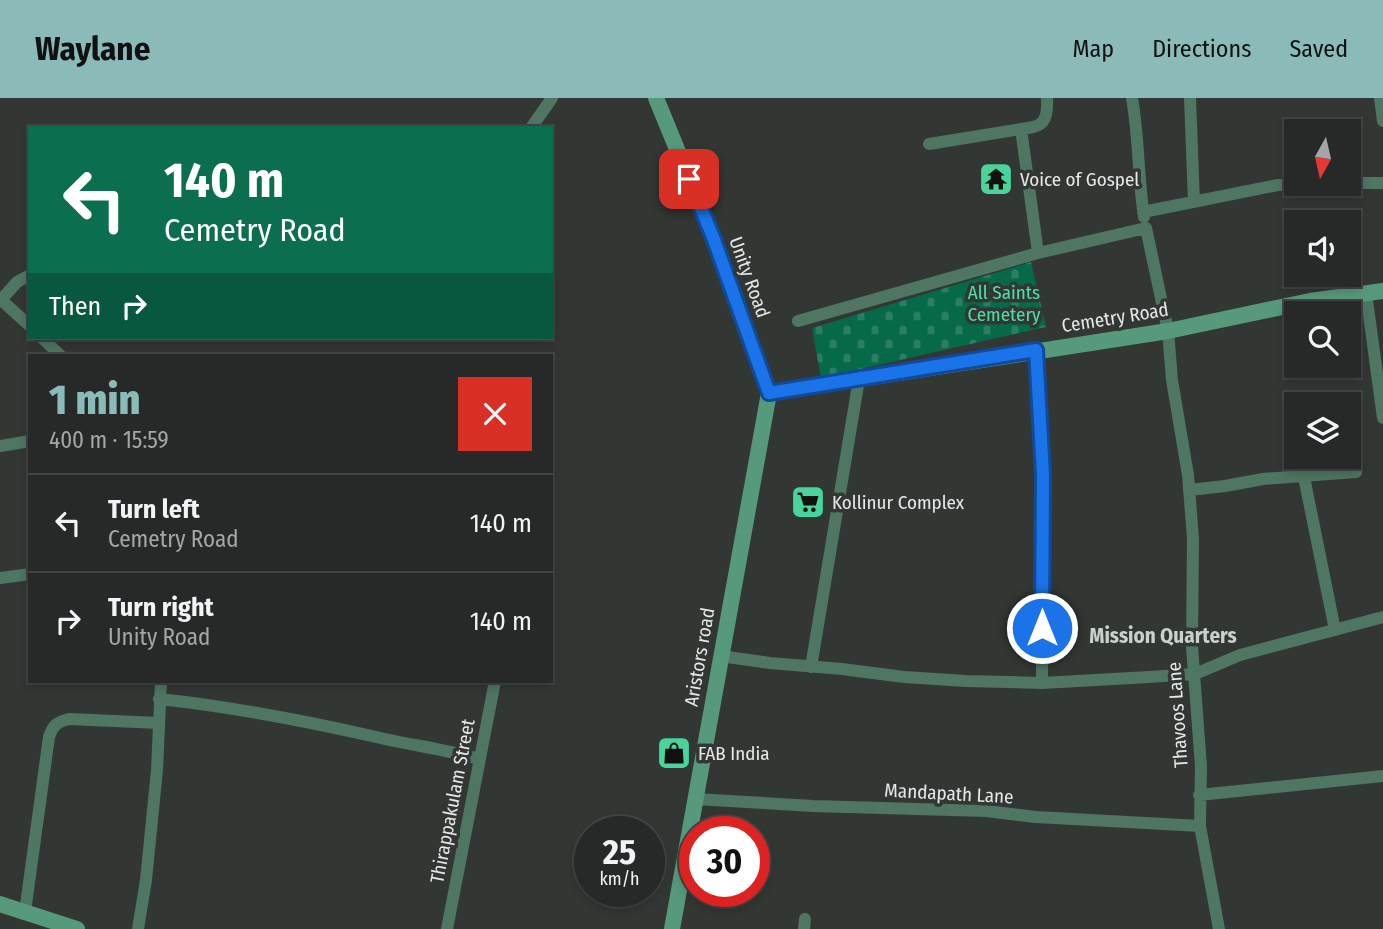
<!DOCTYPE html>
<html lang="en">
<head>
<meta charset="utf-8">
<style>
  :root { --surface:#262927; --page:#2e312f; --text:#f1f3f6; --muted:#a4a6a7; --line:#424544; --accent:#8bbbb9 }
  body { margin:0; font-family:"Fira Sans Condensed",sans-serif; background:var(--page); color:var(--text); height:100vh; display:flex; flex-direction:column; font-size:26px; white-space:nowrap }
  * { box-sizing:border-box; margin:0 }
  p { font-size:23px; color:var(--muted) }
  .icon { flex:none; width:38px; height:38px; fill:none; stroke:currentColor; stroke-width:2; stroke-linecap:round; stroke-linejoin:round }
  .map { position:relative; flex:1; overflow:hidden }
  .details { position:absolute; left:28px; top:256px; width:525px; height:329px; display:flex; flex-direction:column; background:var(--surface); border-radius:0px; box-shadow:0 4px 10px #0003,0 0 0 2px var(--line) }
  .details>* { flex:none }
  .top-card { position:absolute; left:28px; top:28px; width:525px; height:214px; border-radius:0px; box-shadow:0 4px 10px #0003,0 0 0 2px var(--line); background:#0b6e4f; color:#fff; overflow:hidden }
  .needle { width:46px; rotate:188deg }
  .fabs { position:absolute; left:1284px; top:21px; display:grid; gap:14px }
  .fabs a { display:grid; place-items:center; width:77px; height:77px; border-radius:0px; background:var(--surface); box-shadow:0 4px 10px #0003,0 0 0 2px var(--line); font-size:35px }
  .speed { position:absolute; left:574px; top:718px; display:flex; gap:14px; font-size:35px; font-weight:700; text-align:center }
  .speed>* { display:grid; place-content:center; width:91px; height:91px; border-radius:50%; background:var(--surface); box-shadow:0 4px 10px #0003,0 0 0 2px var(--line); line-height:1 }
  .speed small { font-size:18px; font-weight:400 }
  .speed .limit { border:10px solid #d22; background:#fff; color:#111 }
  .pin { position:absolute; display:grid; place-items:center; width:60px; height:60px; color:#fff; margin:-30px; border-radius:14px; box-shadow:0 4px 10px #0006 }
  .me { position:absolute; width:77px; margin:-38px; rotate:0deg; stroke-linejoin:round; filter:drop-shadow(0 0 5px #0008) }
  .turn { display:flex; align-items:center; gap:24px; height:147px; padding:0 21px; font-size:32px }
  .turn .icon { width:91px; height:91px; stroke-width:2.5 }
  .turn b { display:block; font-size:49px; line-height:60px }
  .then { display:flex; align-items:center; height:66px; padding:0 21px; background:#0003; gap:14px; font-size:26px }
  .round { display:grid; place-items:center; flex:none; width:74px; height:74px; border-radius:0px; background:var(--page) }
  .head { display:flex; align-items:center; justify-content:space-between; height:119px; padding:0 21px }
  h1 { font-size:42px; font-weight:800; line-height:52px; color:var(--accent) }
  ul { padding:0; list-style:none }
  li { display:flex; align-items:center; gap:21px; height:98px; padding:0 21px; border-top:2px solid var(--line) }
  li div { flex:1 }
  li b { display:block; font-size:26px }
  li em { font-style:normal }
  header { display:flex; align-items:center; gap:42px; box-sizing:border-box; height:98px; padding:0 35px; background:var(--accent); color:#111 }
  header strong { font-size:33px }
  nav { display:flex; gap:38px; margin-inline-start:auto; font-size:24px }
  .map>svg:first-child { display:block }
  .cemetery { fill:url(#cemetery-stones) }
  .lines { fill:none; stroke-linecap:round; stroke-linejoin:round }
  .street { stroke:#4e7663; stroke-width:12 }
  .secondary { stroke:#579a7b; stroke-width:16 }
  .route-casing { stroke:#114b97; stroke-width:18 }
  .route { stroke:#1a73e8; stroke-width:12 }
  .labels { text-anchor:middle; stroke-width:7; stroke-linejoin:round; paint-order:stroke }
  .poi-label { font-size:19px; fill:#e5e8e7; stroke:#323734; text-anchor:start }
  .street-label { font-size:19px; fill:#e5e8e7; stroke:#323734 }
  .park-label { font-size:19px; fill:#4ae1a6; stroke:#323734 }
  .neighbourhood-label { font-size:21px; font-weight:bold; fill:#cad0cc; stroke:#323734 }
</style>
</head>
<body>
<header>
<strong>Waylane</strong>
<nav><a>Map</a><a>Directions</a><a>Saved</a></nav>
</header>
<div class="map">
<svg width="1383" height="831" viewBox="0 0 1383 831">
  <defs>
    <pattern id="cemetery-stones" width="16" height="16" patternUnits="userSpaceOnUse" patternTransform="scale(1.75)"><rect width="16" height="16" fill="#066948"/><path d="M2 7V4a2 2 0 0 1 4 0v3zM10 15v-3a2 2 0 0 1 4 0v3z" fill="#2a7e62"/></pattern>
  </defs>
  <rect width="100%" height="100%" fill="#323734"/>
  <path class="cemetery" d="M 1031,164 L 1046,229 L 821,280 L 812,230 Z"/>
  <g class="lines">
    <path class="street" d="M 1132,0 C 1139,40 1138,79 1144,119
      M 1190,0 L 1194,104
      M 1380,0 L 1383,23
      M 531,30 L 552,0
      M 1021,31 C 1044,29 1048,23 1047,0
      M 929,46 L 1021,31 L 1038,155 L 1146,130 L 1168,233 L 1172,282 L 1188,377 L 1193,441 L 1192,549 L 1201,668 L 1200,728 L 1219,831
      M 1349,85 L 1383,85
      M 1143,114 L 1278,87 L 1318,86
      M 1366,195 L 1383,320
      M 0,201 L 30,228
      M 1,202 L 17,184 L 30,177
      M 798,223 L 1038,155
      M 42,240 L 60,257
      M 1036,252 L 1043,377 L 1042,585
      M 0,348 L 30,343
      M 1304,379 L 1335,532
      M 1189,392 L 1225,388 L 1263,381 L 1356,374
      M 0,480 L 30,476
      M 720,558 L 770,565 L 842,571 L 904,579 L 966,583 L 1042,585 L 1149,579 L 1195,576 L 1240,557 L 1383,519
      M 811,569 L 859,281
      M 159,601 C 235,609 311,624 385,641 C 417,648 448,652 479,661
      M 1199,697 L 1383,678
      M 695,701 L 813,708 L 986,713 L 1036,719 L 1200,728
      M 25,814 L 49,639 C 53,627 57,624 69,621 L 159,625
      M 138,831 L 146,782 L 157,672 L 161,583
      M 447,831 L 495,583
      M 804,831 L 805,821"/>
    <path class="secondary" d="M 656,0 L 713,139 L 769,295 L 672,831
      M 769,295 L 1168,233 L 1310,203 L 1383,193
      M 0,806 L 77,831"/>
  </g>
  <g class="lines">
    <g class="route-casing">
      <path id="route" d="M 689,81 L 713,139 L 769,295 L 1036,252 L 1043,377 L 1042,530"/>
    </g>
    <use href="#route" class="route"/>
  </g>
  <defs>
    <g id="temple-square" transform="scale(1.75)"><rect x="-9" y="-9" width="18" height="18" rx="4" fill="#49d49c" stroke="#323734"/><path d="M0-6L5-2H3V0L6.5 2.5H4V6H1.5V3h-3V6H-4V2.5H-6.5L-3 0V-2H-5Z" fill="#111"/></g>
    <g id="supermarket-square" transform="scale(1.75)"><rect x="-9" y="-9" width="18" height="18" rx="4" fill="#49d49c" stroke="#323734"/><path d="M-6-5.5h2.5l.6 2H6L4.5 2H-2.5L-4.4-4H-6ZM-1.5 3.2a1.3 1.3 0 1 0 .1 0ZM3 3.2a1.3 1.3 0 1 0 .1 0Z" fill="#111"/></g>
    <g id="shop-square" transform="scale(1.75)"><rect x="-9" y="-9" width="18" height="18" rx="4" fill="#49d49c" stroke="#323734"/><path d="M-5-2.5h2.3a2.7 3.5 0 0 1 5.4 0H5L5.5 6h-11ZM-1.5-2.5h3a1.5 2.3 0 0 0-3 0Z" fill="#111"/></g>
  </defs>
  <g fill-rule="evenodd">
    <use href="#temple-square" x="996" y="81"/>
    <use href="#supermarket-square" x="808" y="404"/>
    <use href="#shop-square" x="674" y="655"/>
  </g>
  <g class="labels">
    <g class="poi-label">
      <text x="1020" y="88">Voice of Gospel</text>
      <text x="832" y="411">Kollinur Complex</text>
      <text x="698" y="662">FAB India</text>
    </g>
    <g class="street-label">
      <text transform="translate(750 179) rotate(70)" y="7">Unity Road</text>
      <text transform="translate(1115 219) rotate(-9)" y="7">Cemetry Road</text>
      <text transform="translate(699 559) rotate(-80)" y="7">Aristors road</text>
      <text transform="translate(1177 617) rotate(-94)" y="7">Thavoos Lane</text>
      <text transform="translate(949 695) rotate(3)" y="7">Mandapath Lane</text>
      <text transform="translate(452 703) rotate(-79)" y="7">Thirappakulam Street</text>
    </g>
    <g class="park-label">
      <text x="1004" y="201">All Saints<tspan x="1004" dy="22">Cemetery</tspan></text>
    </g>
    <g class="neighbourhood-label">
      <text x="1163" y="545">Mission Quarters</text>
    </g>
  </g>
</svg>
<div class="fabs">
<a><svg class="needle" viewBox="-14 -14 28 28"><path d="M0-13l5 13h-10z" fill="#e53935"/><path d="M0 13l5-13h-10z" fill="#a4a6a7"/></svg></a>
<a><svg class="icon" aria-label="sound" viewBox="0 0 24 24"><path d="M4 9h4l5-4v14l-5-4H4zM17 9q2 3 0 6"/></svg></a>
<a><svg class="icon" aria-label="search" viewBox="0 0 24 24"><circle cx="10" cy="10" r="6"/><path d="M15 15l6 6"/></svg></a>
<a><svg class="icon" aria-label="layers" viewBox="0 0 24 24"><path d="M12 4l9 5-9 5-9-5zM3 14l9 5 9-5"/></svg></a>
</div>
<div class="speed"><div>25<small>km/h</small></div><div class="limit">30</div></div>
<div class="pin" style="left:689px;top:81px;background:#d93025"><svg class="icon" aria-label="arrive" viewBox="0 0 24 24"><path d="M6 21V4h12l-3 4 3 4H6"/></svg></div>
<svg class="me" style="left:1042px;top:530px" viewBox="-20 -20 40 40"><circle r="17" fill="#1a73e8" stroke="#fff" stroke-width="3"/><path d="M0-11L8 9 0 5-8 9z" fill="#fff"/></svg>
<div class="top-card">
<div class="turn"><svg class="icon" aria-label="left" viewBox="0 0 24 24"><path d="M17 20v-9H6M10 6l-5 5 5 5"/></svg><div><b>140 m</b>Cemetry Road</div></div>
<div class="then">Then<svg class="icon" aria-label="right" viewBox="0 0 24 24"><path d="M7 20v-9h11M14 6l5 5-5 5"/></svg></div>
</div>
<section class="details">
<div class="head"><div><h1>1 min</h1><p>400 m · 15:59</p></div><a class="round" style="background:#d93025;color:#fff"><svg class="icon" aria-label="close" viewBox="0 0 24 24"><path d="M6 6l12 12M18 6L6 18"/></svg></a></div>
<ul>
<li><svg class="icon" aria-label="left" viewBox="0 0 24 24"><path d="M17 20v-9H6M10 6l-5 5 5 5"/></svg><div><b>Turn left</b><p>Cemetry Road</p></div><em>140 m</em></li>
<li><svg class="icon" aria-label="right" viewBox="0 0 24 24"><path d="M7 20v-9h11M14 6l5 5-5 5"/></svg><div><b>Turn right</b><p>Unity Road</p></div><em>140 m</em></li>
</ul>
</section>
</div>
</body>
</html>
